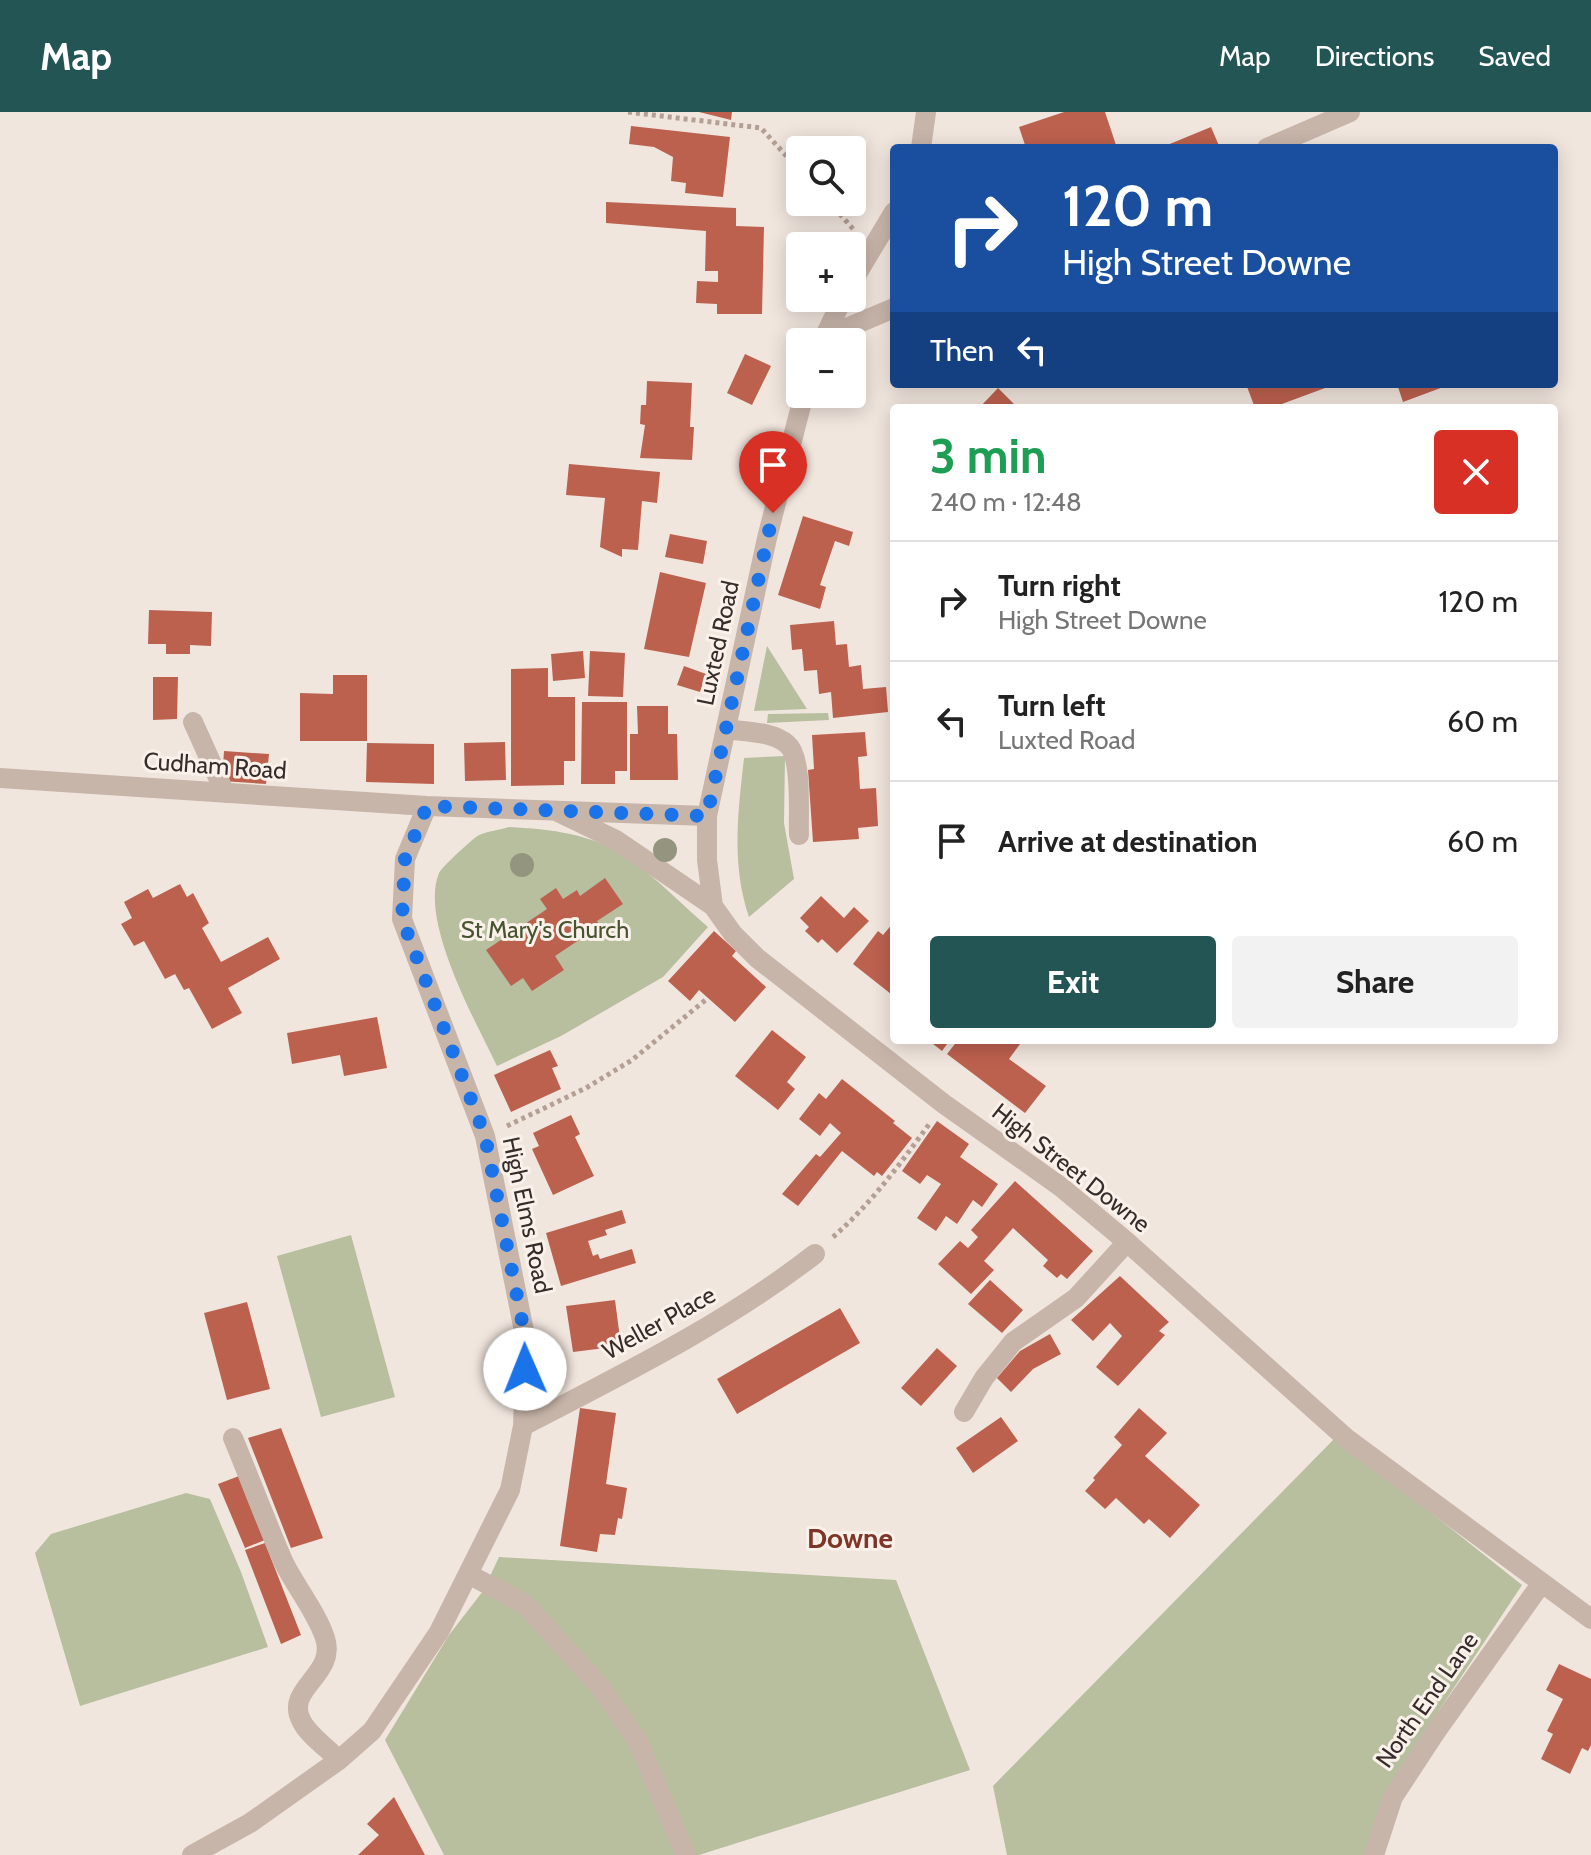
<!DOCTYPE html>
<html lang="en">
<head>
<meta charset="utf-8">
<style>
  :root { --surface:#fff; --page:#f2f2f2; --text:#222; --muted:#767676; --line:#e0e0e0; --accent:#225554 }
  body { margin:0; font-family:Cabin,sans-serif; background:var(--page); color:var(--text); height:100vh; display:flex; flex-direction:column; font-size:30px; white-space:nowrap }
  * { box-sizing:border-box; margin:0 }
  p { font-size:26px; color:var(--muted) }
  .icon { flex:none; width:44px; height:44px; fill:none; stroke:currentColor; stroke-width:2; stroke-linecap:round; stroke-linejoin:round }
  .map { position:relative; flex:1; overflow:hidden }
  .panel { position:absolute; left:890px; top:292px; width:668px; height:640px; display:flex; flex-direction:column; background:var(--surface); border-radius:8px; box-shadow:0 4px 20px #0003 }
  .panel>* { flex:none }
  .top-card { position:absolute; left:890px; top:32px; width:668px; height:244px; border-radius:8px; box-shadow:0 4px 20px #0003; background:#1a4fa0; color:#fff; overflow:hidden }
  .buttons { position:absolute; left:786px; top:24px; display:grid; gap:16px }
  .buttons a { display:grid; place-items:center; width:80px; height:80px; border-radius:8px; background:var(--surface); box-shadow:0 4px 20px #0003; font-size:40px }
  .pin { position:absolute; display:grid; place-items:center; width:68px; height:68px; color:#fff; margin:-82px -34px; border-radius:50% 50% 50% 0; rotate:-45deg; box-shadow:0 0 8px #0007 }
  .pin .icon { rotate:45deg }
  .me { position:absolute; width:88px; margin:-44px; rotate:359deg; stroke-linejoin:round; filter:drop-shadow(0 0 6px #0008) }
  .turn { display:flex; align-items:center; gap:28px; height:168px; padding:0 40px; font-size:36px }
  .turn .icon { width:104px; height:104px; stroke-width:2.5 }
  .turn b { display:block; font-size:56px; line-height:68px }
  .then { display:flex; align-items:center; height:76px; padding:0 40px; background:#0003; gap:16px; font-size:30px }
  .round { display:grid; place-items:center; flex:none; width:84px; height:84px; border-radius:8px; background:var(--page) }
  .summary { display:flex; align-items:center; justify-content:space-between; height:136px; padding:0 40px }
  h1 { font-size:48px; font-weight:700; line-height:60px; color:#1e9e55 }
  .action { display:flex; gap:16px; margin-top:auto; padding:16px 40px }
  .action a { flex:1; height:92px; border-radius:8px; background:var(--accent); color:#fff; font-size:32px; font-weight:700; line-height:92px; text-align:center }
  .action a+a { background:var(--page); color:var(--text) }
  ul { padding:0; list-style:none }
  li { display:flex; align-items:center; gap:24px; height:120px; padding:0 40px; border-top:2px solid var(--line) }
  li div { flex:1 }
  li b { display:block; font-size:30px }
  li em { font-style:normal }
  header { display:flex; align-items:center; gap:48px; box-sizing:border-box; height:112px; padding:0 40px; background:var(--accent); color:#fff }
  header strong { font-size:38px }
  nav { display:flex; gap:44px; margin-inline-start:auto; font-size:28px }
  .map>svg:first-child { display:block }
  .green { fill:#b7bf9f }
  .building { fill:#bd614f }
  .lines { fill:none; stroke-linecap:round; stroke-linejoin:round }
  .path { stroke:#b49f95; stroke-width:5; stroke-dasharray:4 4; stroke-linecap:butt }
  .minor { stroke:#c8b5aa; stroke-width:20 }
  .tree { fill:#94957e }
  .route { stroke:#1a73e8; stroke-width:14; stroke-dasharray:0 25.2 }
  .labels { text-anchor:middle; stroke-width:6; stroke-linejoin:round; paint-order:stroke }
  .street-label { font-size:24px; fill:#362c29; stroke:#f9f1ea }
  .park-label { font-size:24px; fill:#48532f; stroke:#f9f1ea }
  .quarter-label { font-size:28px; font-weight:bold; fill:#7f3628; stroke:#f9f1ea }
</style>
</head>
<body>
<header>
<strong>Map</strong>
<nav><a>Map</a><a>Directions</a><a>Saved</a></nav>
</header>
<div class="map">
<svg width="1591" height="1743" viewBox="0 0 1591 1743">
  <rect width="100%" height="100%" fill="#f1e6de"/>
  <path class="green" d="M 767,534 L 807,597 L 754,599 Z
    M 828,601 L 829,608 L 767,611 L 768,602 Z
    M 785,644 L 784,711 L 794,767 L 749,805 C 731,752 738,700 744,646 Z
    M 509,715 C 550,717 594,722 628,746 C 657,766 682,793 708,815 L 663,865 L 561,924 L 497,954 C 476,910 419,809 439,761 C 442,755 472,727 479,723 C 488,719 500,718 509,715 Z
    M 351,1123 L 395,1285 L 321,1305 L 277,1144 Z
    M 1336,1325 L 1522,1473 L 1428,1615 L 1367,1743 L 1007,1743 L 993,1674 Z
    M 186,1381 L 210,1387 L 241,1460 L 268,1535 L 80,1594 L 35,1441 L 51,1422 Z
    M 499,1445 L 896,1468 L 970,1658 L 699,1743 L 444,1743 L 385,1628 L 449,1523 L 483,1479 Z"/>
  <path class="building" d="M 699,0 L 732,0 L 731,8 Z
    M 1064,0 L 1105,0 L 1117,36 L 1026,36 L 1019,15 Z
    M 631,14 L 730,25 L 723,85 L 685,81 L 686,71 L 671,69 L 673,45 L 654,35 L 629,32 Z
    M 1211,15 L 1220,36 L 1160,36 Z
    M 606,90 L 736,96 L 736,114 L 764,115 L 762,202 L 717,202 L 717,192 L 696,191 L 697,169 L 718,170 L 718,159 L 705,159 L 706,119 L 606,111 Z
    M 745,242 L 771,254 L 752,293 L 727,281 Z
    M 647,269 L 692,271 L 690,315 L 694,315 L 692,348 L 640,346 L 645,313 L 640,312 L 641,293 L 646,293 Z
    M 1246,272 L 1336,272 L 1271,296 L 1255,296 Z
    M 1397,272 L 1445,272 L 1446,274 L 1403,290 Z
    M 998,276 L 1018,296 L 979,296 Z
    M 569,352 L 660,360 L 657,391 L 642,389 L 638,438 L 622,437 L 622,445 L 600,435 L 605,386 L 566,383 Z
    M 803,404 L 853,420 L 849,434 L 835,429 L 820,473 L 826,475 L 820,497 L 778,483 Z
    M 670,422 L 707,429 L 703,452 L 665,445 Z
    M 660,460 L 706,471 L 689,545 L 644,537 Z
    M 149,498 L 212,500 L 211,534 L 190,533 L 190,542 L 166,542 L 166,532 L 148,532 Z
    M 834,509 L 836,533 L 847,532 L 849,555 L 861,553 L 863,577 L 886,575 L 888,600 L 833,606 L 831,580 L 819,582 L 817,558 L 804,559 L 802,537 L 792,538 L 790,513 Z
    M 583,539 L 585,566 L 553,569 L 551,542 Z
    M 590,539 L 625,541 L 623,585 L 588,584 Z
    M 684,554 L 706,562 L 700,580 L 677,573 Z
    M 548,556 L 548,585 L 575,585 L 575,649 L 564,649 L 564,673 L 511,674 L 511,557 Z
    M 333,563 L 367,563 L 367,629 L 300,629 L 300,581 L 333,582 Z
    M 153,565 L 178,565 L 177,607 L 153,608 Z
    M 582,590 L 627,590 L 627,659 L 615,659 L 615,672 L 581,672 Z
    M 637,594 L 668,594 L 668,622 L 677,622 L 678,668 L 630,668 L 630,622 L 638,622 Z
    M 865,620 L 867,644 L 858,645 L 860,677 L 876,676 L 878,714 L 858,716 L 859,727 L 813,730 L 808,658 L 814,657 L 812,623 Z
    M 505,630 L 506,668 L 465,669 L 464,631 Z
    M 367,631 L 434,632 L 434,672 L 366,670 Z
    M 224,639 L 269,642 L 266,672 L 222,669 Z
    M 605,766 L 623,792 L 597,809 L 600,814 L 555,844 L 564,858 L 532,879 L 523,866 L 511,874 L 486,838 L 547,797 L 540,787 L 556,776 L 563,787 L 577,778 L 580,784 Z
    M 180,772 L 187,785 L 193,781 L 209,811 L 202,816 L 221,850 L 268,825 L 280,847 L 228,876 L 242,901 L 212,917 L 189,876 L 184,878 L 175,862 L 165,867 L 144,829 L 134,834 L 121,812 L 132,806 L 124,790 L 148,777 L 153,786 Z
    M 821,784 L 844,806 L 854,795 L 869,809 L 837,841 L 822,827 L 818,831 L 805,819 L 809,815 L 800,806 Z
    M 894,810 L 894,877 L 891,882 L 853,852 L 878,819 L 883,823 Z
    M 714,819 L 736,839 L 732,844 L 766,875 L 735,910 L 699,878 L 690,889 L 668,869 Z
    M 377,905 L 387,956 L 344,964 L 340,943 L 292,952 L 287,921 Z
    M 772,918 L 806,945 L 787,970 L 795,977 L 778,998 L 735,964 Z
    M 928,928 L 950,928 L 942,939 Z
    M 958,928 L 1023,928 L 1009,947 L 1046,974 L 1025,1001 L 947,942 Z
    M 550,938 L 558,954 L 552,956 L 561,977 L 511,1000 L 494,963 Z
    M 842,967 L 895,1009 L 893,1011 L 912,1026 L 882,1064 L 877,1060 L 874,1064 L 842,1039 L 798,1094 L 782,1082 L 816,1042 L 820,1045 L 841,1021 L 830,1011 L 820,1024 L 799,1007 L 819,981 L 826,987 Z
    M 571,1003 L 580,1022 L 575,1025 L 594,1064 L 553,1083 L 532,1037 L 539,1034 L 533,1021 Z
    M 937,1009 L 969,1032 L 960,1045 L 998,1072 L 982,1095 L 973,1088 L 957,1112 L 946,1104 L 936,1119 L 917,1106 L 941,1072 L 927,1063 L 920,1072 L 902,1059 Z
    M 1015,1069 L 1093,1139 L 1067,1167 L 1061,1162 L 1057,1166 L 1043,1154 L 1048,1148 L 1013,1116 L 984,1149 L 994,1158 L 971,1182 L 938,1152 L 960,1129 L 968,1136 L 978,1125 L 971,1118 Z
    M 622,1098 L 626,1111 L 605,1118 L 607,1123 L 588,1129 L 593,1144 L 598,1142 L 600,1147 L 632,1137 L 636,1151 L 561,1174 L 546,1121 Z
    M 1120,1164 L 1169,1210 L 1159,1219 L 1165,1223 L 1118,1274 L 1096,1255 L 1122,1224 L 1110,1211 L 1093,1229 L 1071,1208 Z
    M 990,1168 L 1023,1198 L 1002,1221 L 968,1192 Z
    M 615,1188 L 621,1234 L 573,1240 L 566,1194 Z
    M 247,1190 L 270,1277 L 227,1288 L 204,1201 Z
    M 840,1196 L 860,1231 L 737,1302 L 717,1267 Z
    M 1050,1222 L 1061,1242 L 1033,1257 L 1011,1280 L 997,1266 L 1020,1239 Z
    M 937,1236 L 957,1254 L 921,1294 L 901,1276 Z
    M 580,1296 L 616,1301 L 606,1372 L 627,1376 L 622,1407 L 618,1406 L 615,1423 L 600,1422 L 597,1440 L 560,1434 Z
    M 1139,1296 L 1167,1321 L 1145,1344 L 1200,1393 L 1170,1426 L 1149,1407 L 1144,1412 L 1116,1386 L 1105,1397 L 1085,1379 L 1095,1368 L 1093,1366 L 1122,1333 L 1114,1325 Z
    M 1001,1305 L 1018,1329 L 973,1361 L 956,1336 Z
    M 281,1316 L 323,1426 L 291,1436 L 248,1326 Z
    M 239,1364 L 265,1428 L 245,1436 L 218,1372 Z
    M 265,1431 L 301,1523 L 281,1532 L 245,1438 Z
    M 1559,1552 L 1591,1567 L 1591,1633 L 1588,1639 L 1582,1636 L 1570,1662 L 1541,1647 L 1553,1622 L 1547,1619 L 1563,1587 L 1546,1578 Z
    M 394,1685 L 425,1743 L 358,1743 L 379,1723 L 367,1712 Z"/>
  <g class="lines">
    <path class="path" d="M 628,0 L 761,16 L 800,59
      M 829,90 L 855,119
      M 507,1014 L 586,976 L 632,948 L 708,886
      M 833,1125 C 871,1092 900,1052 930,1011"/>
    <path class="minor" d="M 921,36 L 926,0
      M 1267,36 L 1350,0
      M 852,170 L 894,100
      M 823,226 L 894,196
      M 822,230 L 843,186
      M 193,610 L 225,681
      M 726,617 C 745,620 772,619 787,632 C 803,645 798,702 799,723
      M 0,666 L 427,694 L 707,704
      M 558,700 L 616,728 L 713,794 L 733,822 L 757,846 L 944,992 L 1061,1075 L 1127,1130 L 1346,1326 L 1591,1507
      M 713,794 L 707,748 L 707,704 L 767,426 L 804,282
      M 964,1300 L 984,1266 L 1013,1230 L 1076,1186 L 1127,1130
      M 523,1314 C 623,1262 725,1212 815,1142
      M 233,1326 C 250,1367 266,1410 284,1451 C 296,1475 317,1501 325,1526 C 337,1563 285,1576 301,1608 C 307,1622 327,1636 339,1648
      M 468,1462 L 525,1492 L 599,1573 L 638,1629 L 686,1743
      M 192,1743 L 250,1711 L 339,1648 L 372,1619 L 439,1520 L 510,1378 L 523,1314 L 526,1229 L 485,1024 L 402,807 L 405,747 L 427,694
      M 1374,1743 L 1393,1685 L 1435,1621 L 1541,1472"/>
  </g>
  <g class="tree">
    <circle cx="665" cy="738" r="12"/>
    <circle cx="522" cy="753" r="12"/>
  </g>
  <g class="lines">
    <path class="route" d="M 525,1257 L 526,1229 L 485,1024 L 402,807 L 405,747 L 427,694 L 707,704 L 773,401"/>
  </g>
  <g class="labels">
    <g class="street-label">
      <text transform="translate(718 531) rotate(-78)" y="8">Luxted Road</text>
      <text transform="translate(215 654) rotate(4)" y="8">Cudham Road</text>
      <text transform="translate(1071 1056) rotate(38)" y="8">High Street Downe</text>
      <text transform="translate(527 1103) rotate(78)" y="8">High Elms Road</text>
      <text transform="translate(659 1211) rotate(-29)" y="8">Weller Place</text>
      <text transform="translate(1427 1588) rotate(-55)" y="8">North End Lane</text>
    </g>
    <g class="park-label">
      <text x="545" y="826">St Mary's Church</text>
    </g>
    <g class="quarter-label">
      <text x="850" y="1436">Downe</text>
    </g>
  </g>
</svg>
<div class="buttons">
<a><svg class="icon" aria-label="search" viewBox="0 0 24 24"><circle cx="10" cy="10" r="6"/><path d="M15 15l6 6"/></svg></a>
<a>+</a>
<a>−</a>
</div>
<div class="pin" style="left:773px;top:401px;background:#d93025"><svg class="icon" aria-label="arrive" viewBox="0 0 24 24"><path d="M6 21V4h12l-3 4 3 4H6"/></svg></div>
<svg class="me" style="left:525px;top:1257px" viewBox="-20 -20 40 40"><circle r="19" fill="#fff"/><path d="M0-13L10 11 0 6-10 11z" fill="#1a73e8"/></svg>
<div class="top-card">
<div class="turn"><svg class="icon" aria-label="right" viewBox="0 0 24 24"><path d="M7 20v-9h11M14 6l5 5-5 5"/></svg><div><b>120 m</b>High Street Downe</div></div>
<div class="then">Then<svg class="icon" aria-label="left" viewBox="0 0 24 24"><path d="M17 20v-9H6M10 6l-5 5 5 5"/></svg></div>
</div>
<section class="panel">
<div class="summary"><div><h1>3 min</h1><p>240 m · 12:48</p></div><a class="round" style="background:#d93025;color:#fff"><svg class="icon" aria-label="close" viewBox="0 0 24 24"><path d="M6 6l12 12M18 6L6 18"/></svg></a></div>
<ul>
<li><svg class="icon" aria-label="right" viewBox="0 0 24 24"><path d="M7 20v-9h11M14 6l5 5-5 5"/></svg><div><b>Turn right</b><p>High Street Downe</p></div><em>120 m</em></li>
<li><svg class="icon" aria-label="left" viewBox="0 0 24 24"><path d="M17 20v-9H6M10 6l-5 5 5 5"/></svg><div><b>Turn left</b><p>Luxted Road</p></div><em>60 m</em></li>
<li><svg class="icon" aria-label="arrive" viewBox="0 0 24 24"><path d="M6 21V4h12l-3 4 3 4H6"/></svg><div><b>Arrive at destination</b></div><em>60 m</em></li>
</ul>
<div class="action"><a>Exit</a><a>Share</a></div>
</section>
</div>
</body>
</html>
